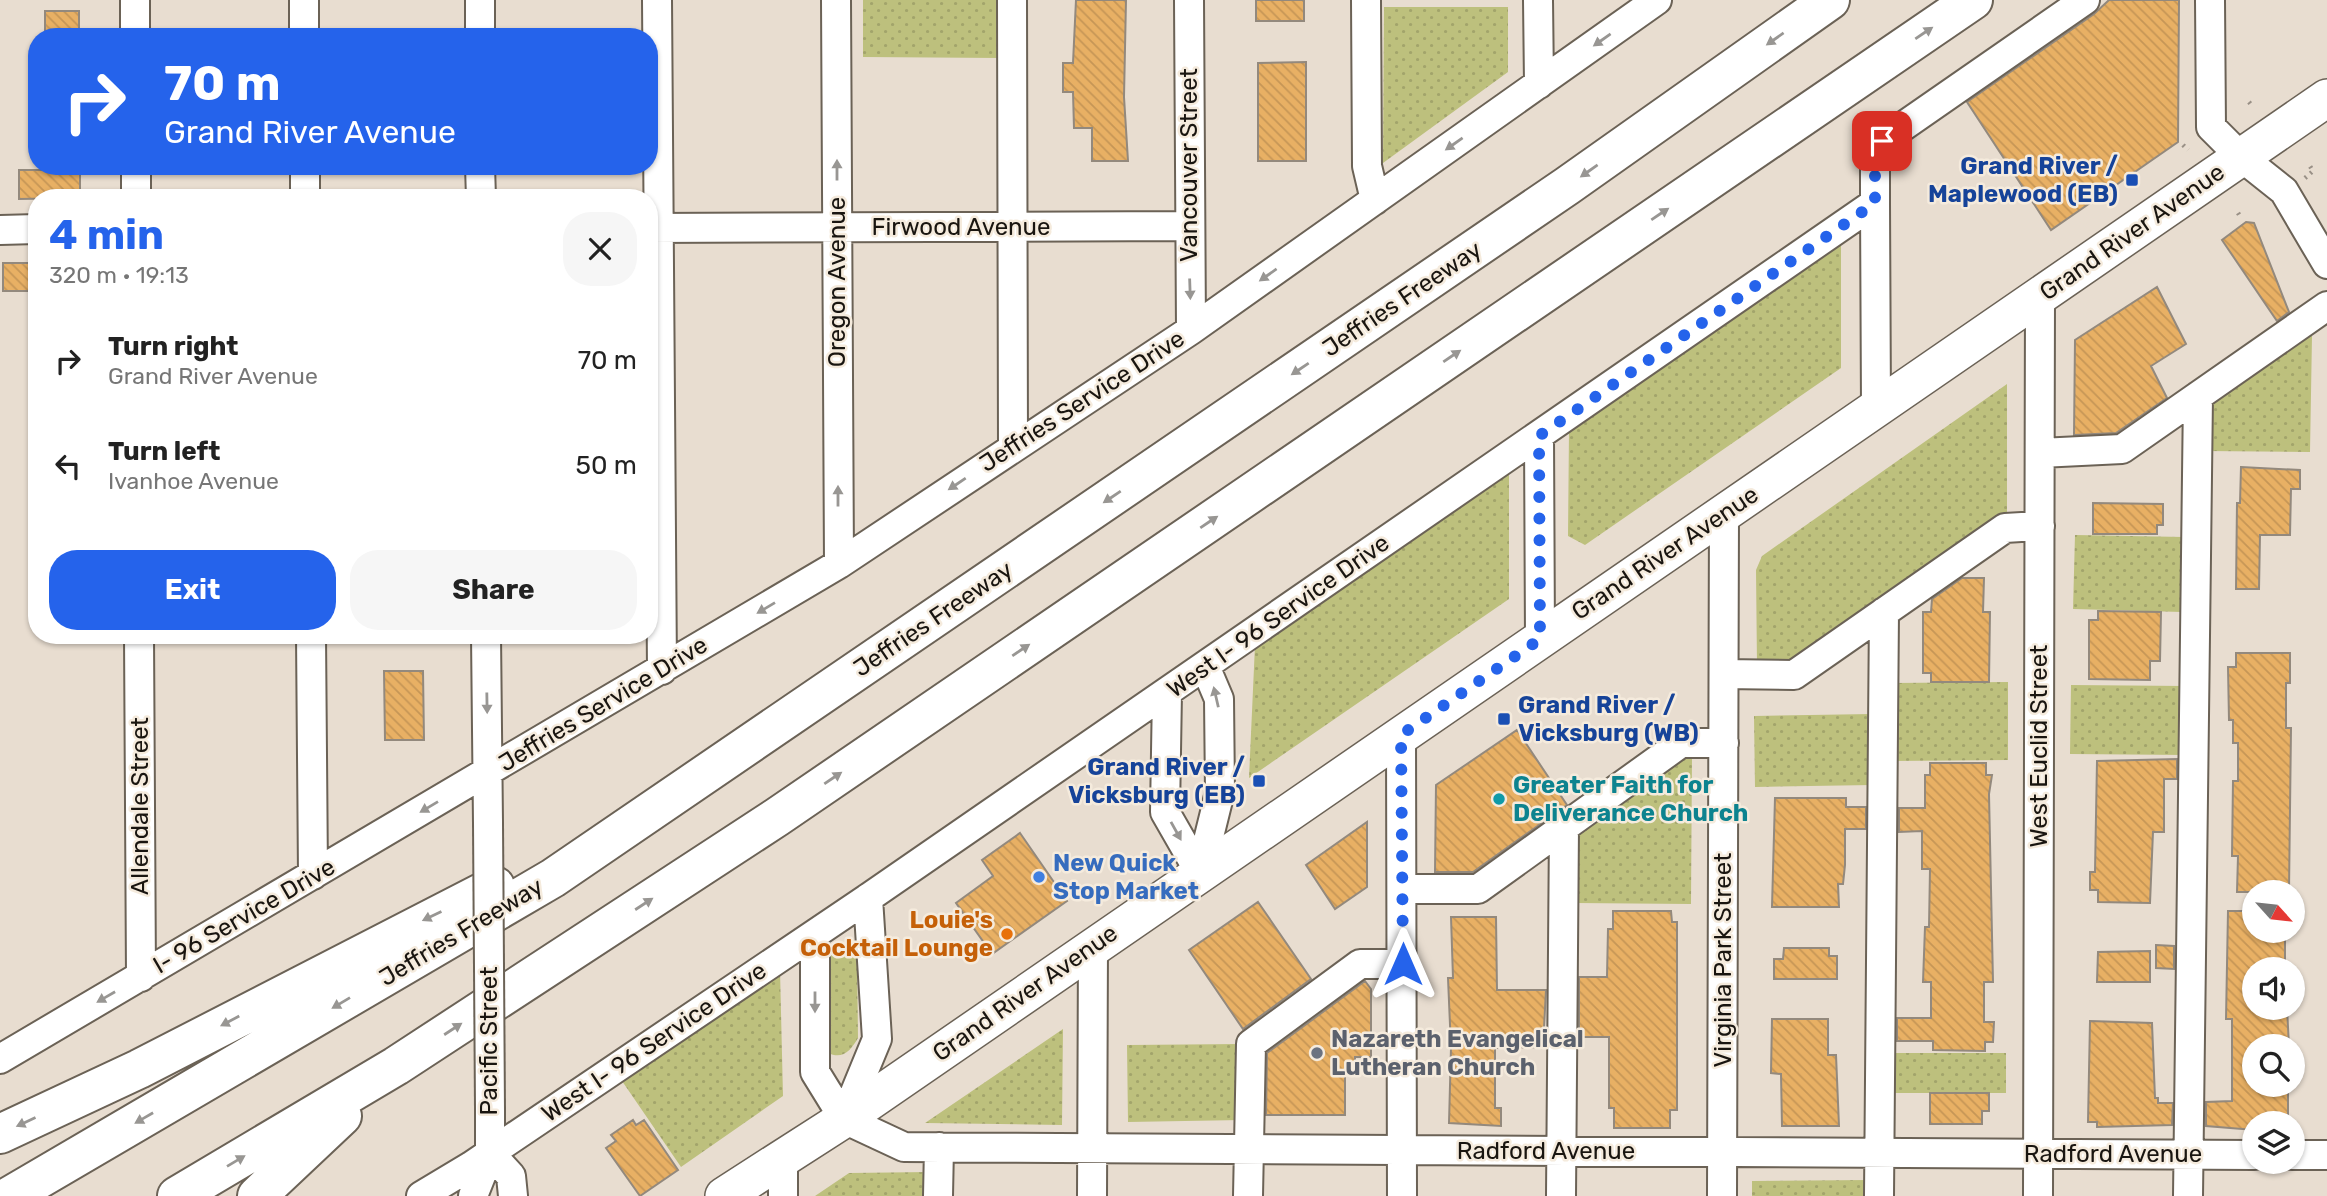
<!DOCTYPE html>
<html lang="en">
<head>
<meta charset="utf-8">
<style>
  :root { --surface:#fff; --page:#f6f6f6; --text:#222; --muted:#767676; --accent:#2563eb }
  body { margin:0; font-family:Rubik,sans-serif; background:var(--page); color:var(--text); height:100vh; display:flex; flex-direction:column; font-size:26px; white-space:nowrap }
  * { box-sizing:border-box; margin:0 }
  p { font-size:23px; color:var(--muted) }
  .icon { flex:none; width:38px; height:38px; fill:none; stroke:currentColor; stroke-width:2; stroke-linecap:round; stroke-linejoin:round }
  .map { position:relative; flex:1; overflow:hidden }
  .panel { position:absolute; left:28px; top:189px; width:630px; height:455px; display:flex; flex-direction:column; background:var(--surface); border-radius:28px; box-shadow:0 2px 5px #0004 }
  .panel>* { flex:none }
  .banner { position:absolute; left:28px; top:28px; width:630px; height:147px; border-radius:28px; box-shadow:0 2px 5px #0004; background:#2563eb; color:#fff; overflow:hidden }
  .needle { width:46px; rotate:117deg }
  .tools { position:absolute; left:2242px; top:880px; display:grid; gap:14px }
  .tools a { display:grid; place-items:center; width:63px; height:63px; border-radius:50%; background:var(--surface); box-shadow:0 2px 5px #0004; font-size:35px }
  .pin { position:absolute; display:grid; place-items:center; width:60px; height:60px; color:#fff; margin:-30px; border-radius:14px; box-shadow:0 4px 10px #0006 }
  .me { position:absolute; width:77px; margin:-38px; rotate:0deg; stroke-linejoin:round; filter:drop-shadow(0 0 5px #0008) }
  .turn { display:flex; align-items:center; gap:24px; height:147px; padding:0 21px; font-size:32px }
  .turn .icon { width:91px; height:91px; stroke-width:2.5 }
  .turn b { display:block; font-size:49px; line-height:60px }
  .round { display:grid; place-items:center; flex:none; width:74px; height:74px; border-radius:28px; background:var(--page) }
  .overview { display:flex; align-items:center; justify-content:space-between; height:119px; padding:0 21px }
  h1 { font-size:42px; font-weight:700; line-height:52px; color:var(--accent) }
  .action { display:flex; gap:14px; margin-top:auto; padding:14px 21px }
  .action a { flex:1; height:80px; border-radius:28px; background:var(--accent); color:#fff; font-size:28px; font-weight:700; line-height:80px; text-align:center }
  .action a+a { background:var(--page); color:var(--text) }
  ul { padding:0; list-style:none }
  li { display:flex; align-items:center; gap:21px; height:105px; padding:0 21px }
  li div { flex:1 }
  li b { display:block; font-size:26px }
  li em { font-style:normal }
  .map>svg:first-child { display:block }
  .grass { fill:url(#grass-dots) }
  .building { fill:url(#building-back-hatch); stroke:#93897d; stroke-width:2 }
  .lines { fill:none; stroke-linecap:round; stroke-linejoin:round }
  .minor-casing { stroke:#6b6256; stroke-width:32 }
  .major-casing { stroke:#6b6256; stroke-width:40 }
  .highway-casing { stroke:#6b6256; stroke-width:42 }
  .path { stroke:#999086; stroke-width:4.5; stroke-dasharray:2 5; stroke-linecap:butt }
  .minor { stroke:#fff; stroke-width:28 }
  .major { stroke:#fff; stroke-width:37 }
  .highway { stroke:#fff; stroke-width:38 }
  .minor-bridge-casing { stroke:#6b6256; stroke-width:32; stroke-linecap:butt }
  .minor-bridge { stroke:#fff; stroke-width:28 }
  .oneway { fill:#989693 }
  .route { stroke:#2563eb; stroke-width:12; stroke-dasharray:0 21.6 }
  .transit-dot { fill:#1a4fb4; stroke:#f5ebdd; stroke-width:2.5 }
  .culture-dot { fill:#0f9aa8; stroke:#f5ebdd; stroke-width:2.5 }
  .shop-dot { fill:#3f7fe0; stroke:#f5ebdd; stroke-width:2.5 }
  .food-dot { fill:#e8710a; stroke:#f5ebdd; stroke-width:2.5 }
  .worship-dot { fill:#6b7280; stroke:#f5ebdd; stroke-width:2.5 }
  .labels { text-anchor:middle; stroke-width:5; stroke-linejoin:round; paint-order:stroke }
  .street-label { font-size:24px; fill:#191510; stroke:#f5ebdd }
  .transit-label { font-size:24px; font-weight:bold; fill:#164399; stroke:#f5ebdd; text-anchor:end }
  .culture-label { font-size:24px; font-weight:bold; fill:#0d838f; stroke:#f5ebdd; text-anchor:start }
  .shop-label { font-size:24px; font-weight:bold; fill:#366cbe; stroke:#f5ebdd; text-anchor:start }
  .food-label { font-size:24px; font-weight:bold; fill:#c56008; stroke:#f5ebdd; text-anchor:end }
  .worship-label { font-size:24px; font-weight:bold; fill:#5b616d; stroke:#f5ebdd; text-anchor:start }
</style>
</head>
<body>
<div class="map">
<svg width="2327" height="1196" viewBox="0 0 2327 1196">
  <defs>
    <pattern id="grass-dots" width="8" height="8" patternUnits="userSpaceOnUse" patternTransform="scale(1.75)"><rect width="8" height="8" fill="#bdc07d"/><path d="M2 2h.1M6 6h.1" fill="none" stroke="#a2a46b" stroke-width="1.8" stroke-linecap="round"/></pattern>
    <pattern id="building-back-hatch" width="6" height="6" patternUnits="userSpaceOnUse" patternTransform="scale(1.75)"><rect width="6" height="6" fill="#e8b064"/><path d="M-1 5l2 2M0 0l6 6M5-1l2 2" fill="none" stroke="#c69656"/></pattern>
  </defs>
  <rect width="100%" height="100%" fill="#e8ddd0"/>
  <path class="grass" d="M 863,0 L 1001,0 L 1000,58 L 863,57 Z
    M 1384,7 L 1508,7 L 1508,72 L 1383,163 Z
    M 1841,241 L 1841,368 L 1585,545 L 1568,536 L 1569,430 Z
    M 2308,330 L 2312,336 L 2310,452 L 2205,451 L 2206,398 Z
    M 2007,384 L 2007,516 L 1786,663 L 1757,666 L 1756,570 L 1762,556 Z
    M 1509,471 L 1509,599 L 1249,778 L 1255,645 Z
    M 2075,535 L 2184,537 L 2182,612 L 2073,609 Z
    M 2008,682 L 2008,760 L 1893,761 L 1893,683 Z
    M 2071,685 L 2186,686 L 2185,755 L 2070,754 Z
    M 1872,714 L 1873,785 L 1755,787 L 1754,716 Z
    M 1675,756 L 1692,756 L 1691,904 L 1575,903 L 1576,827 Z
    M 839,943 L 857,957 L 858,1038 C 851,1050 843,1060 828,1053 L 828,951 Z
    M 780,970 L 783,1096 L 681,1167 L 622,1081 Z
    M 1063,1029 L 1062,1125 L 925,1123 Z
    M 1241,1044 L 1242,1120 L 1128,1122 L 1127,1045 Z
    M 1890,1053 L 2006,1053 L 2006,1093 L 1890,1093 Z
    M 930,1172 L 930,1196 L 815,1196 L 849,1173 Z
    M 1869,1180 L 1869,1196 L 1752,1196 L 1752,1181 Z"/>
  <path class="building" d="M 1076,0 L 1126,0 L 1124,97 L 1128,161 L 1092,161 L 1092,128 L 1074,128 L 1073,92 L 1063,92 L 1063,63 L 1073,63 Z
    M 1256,0 L 1304,0 L 1304,21 L 1256,21 Z
    M 2109,0 L 2179,0 L 2178,142 L 2051,230 L 1967,102 L 2094,14 Z
    M 45,11 L 79,11 L 79,37 L 45,37 Z
    M 1306,62 L 1306,161 L 1258,161 L 1258,63 Z
    M 19,170 L 80,170 L 80,198 L 19,199 Z
    M 2246,222 L 2254,223 L 2289,312 L 2277,321 L 2222,240 Z
    M 3,263 L 37,263 L 37,291 L 3,291 Z
    M 2157,287 L 2186,344 L 2151,366 L 2167,398 L 2116,433 L 2074,435 L 2075,340 Z
    M 2241,467 L 2300,470 L 2300,489 L 2291,489 L 2290,535 L 2260,535 L 2259,589 L 2236,589 L 2237,503 L 2240,503 Z
    M 2093,503 L 2163,504 L 2163,525 L 2157,525 L 2157,534 L 2093,534 Z
    M 1962,578 L 1984,578 L 1983,612 L 1990,612 L 1989,682 L 1931,682 L 1931,673 L 1923,673 L 1923,612 L 1931,612 L 1932,599 Z
    M 2098,611 L 2161,612 L 2160,661 L 2150,661 L 2150,680 L 2089,679 L 2089,620 L 2098,620 Z
    M 2236,653 L 2290,653 L 2290,683 L 2286,683 L 2286,728 L 2291,728 L 2289,892 L 2237,892 L 2238,856 L 2232,856 L 2233,781 L 2238,781 L 2238,743 L 2233,743 L 2233,720 L 2229,720 L 2228,667 L 2236,667 Z
    M 384,671 L 423,671 L 424,740 L 385,740 Z
    M 1517,730 L 1567,805 L 1473,872 L 1435,872 L 1436,785 Z
    M 2177,759 L 2177,779 L 2164,779 L 2164,832 L 2153,832 L 2150,903 L 2098,902 L 2098,890 L 2090,890 L 2090,872 L 2095,872 L 2097,761 Z
    M 1930,763 L 1986,763 L 1986,775 L 1992,775 L 1989,794 L 1993,982 L 1984,982 L 1984,1022 L 1994,1022 L 1993,1042 L 1985,1042 L 1985,1051 L 1933,1050 L 1933,1041 L 1897,1041 L 1897,1018 L 1931,1018 L 1931,982 L 1923,982 L 1925,927 L 1929,927 L 1930,869 L 1922,869 L 1922,831 L 1899,832 L 1899,808 L 1925,808 L 1925,775 L 1930,775 Z
    M 1775,798 L 1846,798 L 1846,807 L 1866,807 L 1866,829 L 1845,829 L 1845,865 L 1843,884 L 1838,884 L 1839,907 L 1772,907 Z
    M 1367,822 L 1367,887 L 1335,909 L 1306,865 Z
    M 1020,833 L 1067,901 L 992,954 L 956,903 L 993,876 L 982,860 Z
    M 1258,902 L 1311,979 L 1243,1029 L 1189,950 Z
    M 1613,911 L 1671,911 L 1672,922 L 1677,922 L 1677,1110 L 1670,1110 L 1670,1128 L 1614,1128 L 1614,1108 L 1609,1108 L 1609,1037 L 1579,1037 L 1579,977 L 1607,977 L 1608,929 L 1613,929 Z
    M 2228,911 L 2254,911 L 2254,931 L 2285,931 L 2285,970 L 2254,970 L 2254,1008 L 2287,1008 L 2289,1046 L 2254,1046 L 2254,1085 L 2288,1085 L 2288,1124 L 2254,1124 L 2254,1130 L 2206,1126 L 2206,1102 L 2232,1101 L 2232,1019 L 2226,1019 Z
    M 1451,917 L 1496,917 L 1497,990 L 1546,990 L 1543,1047 L 1495,1048 L 1495,1108 L 1501,1108 L 1501,1126 L 1449,1123 L 1451,1048 L 1448,978 L 1453,978 Z
    M 2156,945 L 2174,946 L 2174,969 L 2156,968 Z
    M 1784,948 L 1829,948 L 1829,956 L 1837,956 L 1837,979 L 1774,979 L 1774,959 L 1783,959 Z
    M 2150,951 L 2150,982 L 2097,982 L 2098,952 Z
    M 1365,981 L 1371,989 L 1371,1057 L 1355,1057 L 1355,1067 L 1345,1068 L 1345,1115 L 1266,1115 L 1267,1053 Z
    M 1772,1019 L 1828,1019 L 1828,1055 L 1836,1055 L 1839,1126 L 1782,1126 L 1781,1074 L 1771,1073 Z
    M 2090,1021 L 2152,1023 L 2155,1098 L 2158,1098 L 2158,1103 L 2173,1103 L 2172,1125 L 2097,1127 L 2097,1122 L 2088,1122 Z
    M 1930,1093 L 1989,1093 L 1989,1111 L 1982,1111 L 1982,1124 L 1930,1124 Z
    M 633,1120 L 636,1125 L 644,1120 L 678,1170 L 640,1196 L 606,1148 L 616,1141 L 611,1135 Z"/>
  <g class="lines">
    <g class="minor-casing">
      <path id="minor" d="M 135,0 L 135,37
        M 304,0 L 304,37
        M 480,0 L 480,37
        M 657,0 L 662,670
        M 836,0 L 839,564
        M 1012,0 L 1013,447
        M 1189,0 L 1191,330
        M 1366,0 L 1367,166 L 1375,200
        M 1538,0 L 1539,84
        M 2210,0 L 2211,127 L 2240,156 L 2284,191 L 2327,264
        M 136,166 L 136,198
        M 305,166 L 305,198
        M 480,166 L 481,198
        M 1875,203 L 1876,409
        M 649,228 L 1188,226
        M 0,230 L 37,229
        M 1539,436 L 1540,639
        M 2040,453 L 2122,449 L 2327,306
        M 139,635 L 141,977
        M 311,635 L 313,875
        M 486,635 L 488,823
        M 1724,674 L 1794,675 L 2005,528 L 2040,526
        M 1167,692 L 1165,812 L 1200,873 L 1220,792 L 1219,699 L 1205,666
        M 1401,735 L 1402,1196
        M 1403,889 L 1478,889 L 1681,743 L 1724,743
        M 815,934 L 815,1072 L 844,1119 L 877,1039 L 868,898
        M 0,1059 L 839,564 L 1191,330 L 1657,0
        M 844,1119 L 904,1147 L 2254,1155
        M 490,1153 L 511,1176 L 513,1196
        M 2292,1155 L 2327,1155
        M 783,1158 L 783,1196
        M 421,1196 L 471,1166 L 868,898 L 1875,203 L 1875,154 L 1882,141 L 2085,0
        M 473,1196 L 490,1153 L 490,1110
        M 938,1196 L 939,1147
        M 1092,1196 L 1093,946
        M 1248,1196 L 1251,1044 L 1360,964 L 1403,964
        M 1561,1196 L 1564,827
        M 1722,1196 L 1724,513
        M 1879,1196 L 1884,612
        M 2038,1196 L 2040,296
        M 2188,1196 L 2198,396"/>
    </g>
    <g class="major-casing">
      <path id="major" d="M 724,1196 L 844,1119 L 2327,98"/>
    </g>
    <g class="highway-casing">
      <path id="highway" d="M 0,1134 L 139,1069 L 495,886
        M 10,1196 L 553,878 L 1567,186 L 1830,0
        M 177,1196 L 396,1066 L 777,817 L 1973,0
        M 257,1196 L 342,1116"/>
    </g>
    <path class="path" d="M 2249,102 L 2253,107
      M 2183,145 L 2188,150
      M 2305,178 L 2313,171 L 2308,163
      M 2238,213 L 2241,218"/>
    <use href="#minor" class="minor"/>
    <use href="#major" class="major"/>
    <use href="#highway" class="highway"/>
    <g class="minor-bridge-casing">
      <path id="minor-bridge" d="M 488,823 L 490,1110"/>
    </g>
    <use href="#minor-bridge" class="minor-bridge"/>
  </g>
  <defs><path id="oneway-solid" d="M-6-.8H1V-3.2L6.5 0L1 3.2V.8H-6Z" transform="scale(1.75)"/></defs>
  <g class="oneway">
    <use href="#oneway-solid" transform="translate(1924 33) rotate(-34)"/>
    <use href="#oneway-solid" transform="translate(1775 39) rotate(145)"/>
    <use href="#oneway-solid" transform="translate(1602 40) rotate(145)"/>
    <use href="#oneway-solid" transform="translate(1454 144) rotate(145)"/>
    <use href="#oneway-solid" transform="translate(837 170) rotate(-90)"/>
    <use href="#oneway-solid" transform="translate(1589 171) rotate(145)"/>
    <use href="#oneway-solid" transform="translate(1660 214) rotate(-34)"/>
    <use href="#oneway-solid" transform="translate(1268 275) rotate(145)"/>
    <use href="#oneway-solid" transform="translate(1190 289) rotate(88)"/>
    <use href="#oneway-solid" transform="translate(1452 356) rotate(-34)"/>
    <use href="#oneway-solid" transform="translate(1300 369) rotate(146)"/>
    <use href="#oneway-solid" transform="translate(957 484) rotate(146)"/>
    <use href="#oneway-solid" transform="translate(838 496) rotate(-90)"/>
    <use href="#oneway-solid" transform="translate(1112 497) rotate(146)"/>
    <use href="#oneway-solid" transform="translate(1209 522) rotate(-34)"/>
    <use href="#oneway-solid" transform="translate(766 608) rotate(149)"/>
    <use href="#oneway-solid" transform="translate(1021 650) rotate(-34)"/>
    <use href="#oneway-solid" transform="translate(1216 697) rotate(-103)"/>
    <use href="#oneway-solid" transform="translate(487 703) rotate(89)"/>
    <use href="#oneway-solid" transform="translate(833 778) rotate(-34)"/>
    <use href="#oneway-solid" transform="translate(429 807) rotate(149)"/>
    <use href="#oneway-solid" transform="translate(1176 831) rotate(61)"/>
    <use href="#oneway-solid" transform="translate(644 904) rotate(-33)"/>
    <use href="#oneway-solid" transform="translate(432 916) rotate(154)"/>
    <use href="#oneway-solid" transform="translate(106 997) rotate(150)"/>
    <use href="#oneway-solid" transform="translate(815 1002) rotate(90)"/>
    <use href="#oneway-solid" transform="translate(341 1003) rotate(149)"/>
    <use href="#oneway-solid" transform="translate(230 1021) rotate(152)"/>
    <use href="#oneway-solid" transform="translate(453 1029) rotate(-33)"/>
    <use href="#oneway-solid" transform="translate(144 1118) rotate(150)"/>
    <use href="#oneway-solid" transform="translate(26 1122) rotate(155)"/>
    <use href="#oneway-solid" transform="translate(236 1161) rotate(-31)"/>
  </g>
  <g class="lines">
    <path class="route" d="M 1403,964 L 1401,735 L 1540,639 L 1539,436 L 1875,203 L 1875,154 L 1882,141"/>
  </g>
  <g class="transit-dot">
    <rect x="2125" y="173" width="14" height="14" rx="3.5"/>
    <rect x="1497" y="712" width="14" height="14" rx="3.5"/>
    <rect x="1252" y="774" width="14" height="14" rx="3.5"/>
  </g>
  <circle class="culture-dot" cx="1499" cy="799" r="7"/>
  <circle class="shop-dot" cx="1039" cy="877" r="7"/>
  <circle class="food-dot" cx="1007" cy="934" r="7"/>
  <circle class="worship-dot" cx="1317" cy="1053" r="7"/>
  <g class="labels">
    <g class="street-label">
      <text transform="translate(1189 165) rotate(-90)" y="8">Vancouver Street</text>
      <text x="961" y="235">Firwood Avenue</text>
      <text transform="translate(2132 232) rotate(-35)" y="8">Grand River Avenue</text>
      <text transform="translate(837 282) rotate(-90)" y="8">Oregon Avenue</text>
      <text transform="translate(1402 299) rotate(-34)" y="8">Jeffries Freeway</text>
      <text transform="translate(1082 401) rotate(-33)" y="8">Jeffries Service Drive</text>
      <text transform="translate(1665 553) rotate(-34)" y="8">Grand River Avenue</text>
      <text transform="translate(1278 616) rotate(-35)" y="8">West I- 96 Service Drive</text>
      <text transform="translate(933 619) rotate(-34)" y="8">Jeffries Freeway</text>
      <text transform="translate(603 704) rotate(-31)" y="8">Jeffries Service Drive</text>
      <text transform="translate(2039 746) rotate(-90)" y="8">West Euclid Street</text>
      <text transform="translate(140 806) rotate(-90)" y="8">Allendale Street</text>
      <text transform="translate(244 916) rotate(-30)" y="8">I- 96 Service Drive</text>
      <text transform="translate(461 932) rotate(-31)" y="8">Jeffries Freeway</text>
      <text transform="translate(1723 960) rotate(-90)" y="8">Virginia Park Street</text>
      <text transform="translate(1025 993) rotate(-35)" y="8">Grand River Avenue</text>
      <text transform="translate(489 1041) rotate(-90)" y="8">Pacific Street</text>
      <text transform="translate(654 1042) rotate(-34)" y="8">West I- 96 Service Drive</text>
      <text x="1546" y="1159">Radford Avenue</text>
      <text x="2113" y="1162">Radford Avenue</text>
    </g>
    <g class="transit-label">
      <text x="2118" y="174">Grand River /<tspan x="2118" dy="28">Maplewood (EB)</tspan></text>
      <text x="1518" y="713" text-anchor="start">Grand River /<tspan x="1518" dy="28">Vicksburg (WB)</tspan></text>
      <text x="1245" y="775">Grand River /<tspan x="1245" dy="28">Vicksburg (EB)</tspan></text>
    </g>
    <g class="culture-label">
      <text x="1513" y="793">Greater Faith for<tspan x="1513" dy="28">Deliverance Church</tspan></text>
    </g>
    <g class="shop-label">
      <text x="1053" y="871">New Quick<tspan x="1053" dy="28">Stop Market</tspan></text>
    </g>
    <g class="food-label">
      <text x="993" y="928">Louie's<tspan x="993" dy="28">Cocktail Lounge</tspan></text>
    </g>
    <g class="worship-label">
      <text x="1331" y="1047">Nazareth Evangelical<tspan x="1331" dy="28">Lutheran Church</tspan></text>
    </g>
  </g>
</svg>
<div class="tools">
<a><svg class="needle" viewBox="-14 -14 28 28"><path d="M0-13l5 13h-10z" fill="#e53935"/><path d="M0 13l5-13h-10z" fill="#767676"/></svg></a>
<a><svg class="icon" aria-label="sound" viewBox="0 0 24 24"><path d="M4 9h4l5-4v14l-5-4H4zM17 9q2 3 0 6"/></svg></a>
<a><svg class="icon" aria-label="search" viewBox="0 0 24 24"><circle cx="10" cy="10" r="6"/><path d="M15 15l6 6"/></svg></a>
<a><svg class="icon" aria-label="layers" viewBox="0 0 24 24"><path d="M12 4l9 5-9 5-9-5zM3 14l9 5 9-5"/></svg></a>
</div>
<div class="pin" style="left:1882px;top:141px;background:#d93025"><svg class="icon" aria-label="arrive" viewBox="0 0 24 24"><path d="M6 21V4h12l-3 4 3 4H6"/></svg></div>
<svg class="me" style="left:1403px;top:964px" viewBox="-20 -20 40 40"><path d="M0-17L14 15 0 8-14 15z" fill="#2563eb" stroke="#fff" stroke-width="4"/></svg>
<div class="banner">
<div class="turn"><svg class="icon" aria-label="right" viewBox="0 0 24 24"><path d="M7 20v-9h11M14 6l5 5-5 5"/></svg><div><b>70 m</b>Grand River Avenue</div></div>
</div>
<section class="panel">
<div class="overview"><div><h1>4 min</h1><p>320 m · 19:13</p></div><a class="round"><svg class="icon" aria-label="close" viewBox="0 0 24 24"><path d="M6 6l12 12M18 6L6 18"/></svg></a></div>
<ul>
<li><svg class="icon" aria-label="right" viewBox="0 0 24 24"><path d="M7 20v-9h11M14 6l5 5-5 5"/></svg><div><b>Turn right</b><p>Grand River Avenue</p></div><em>70 m</em></li>
<li><svg class="icon" aria-label="left" viewBox="0 0 24 24"><path d="M17 20v-9H6M10 6l-5 5 5 5"/></svg><div><b>Turn left</b><p>Ivanhoe Avenue</p></div><em>50 m</em></li>
</ul>
<div class="action"><a>Exit</a><a>Share</a></div>
</section>
</div>
</body>
</html>
